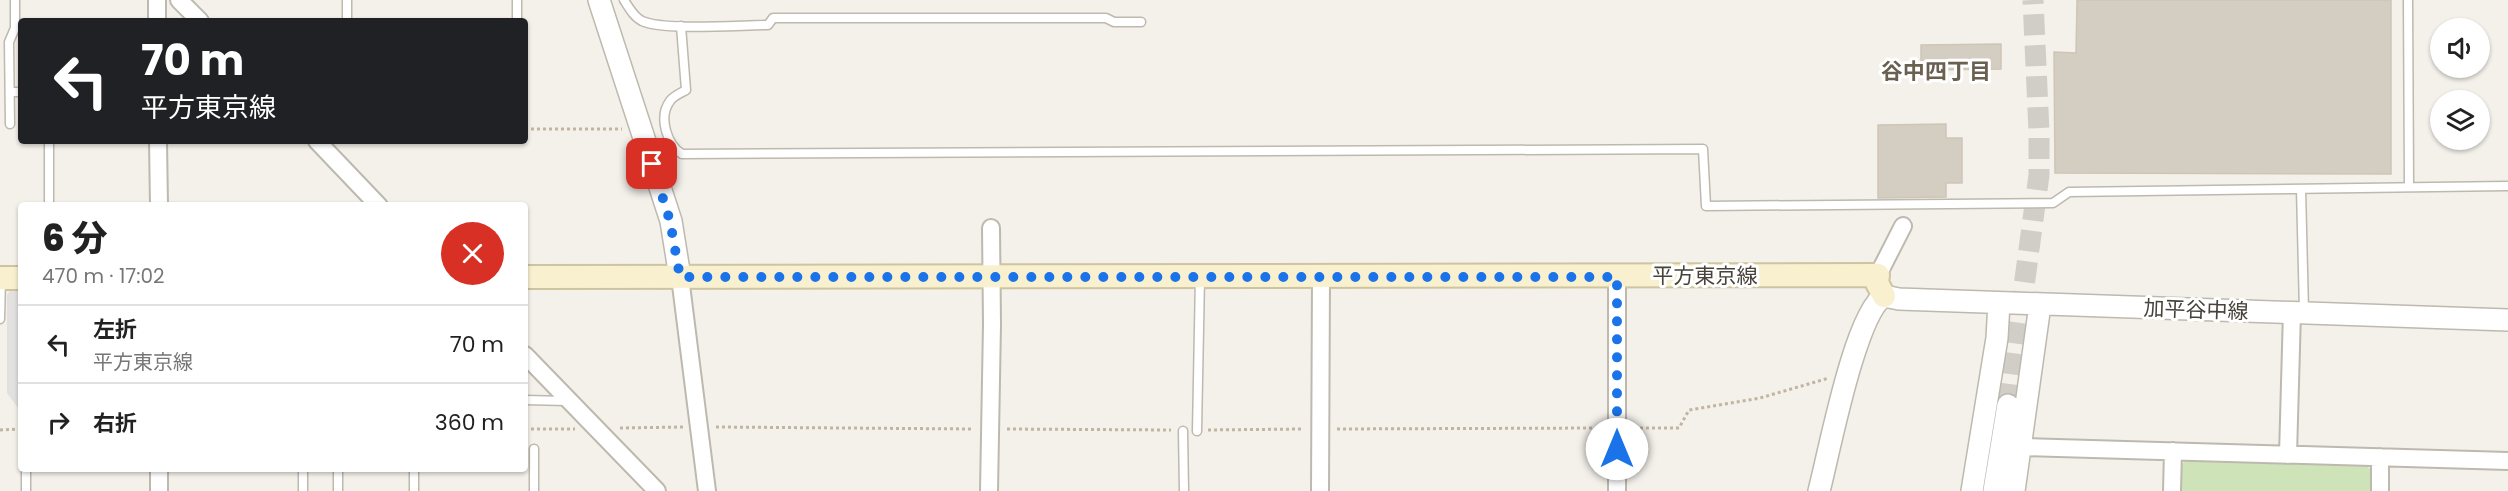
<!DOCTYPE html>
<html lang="ja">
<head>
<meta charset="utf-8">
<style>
  :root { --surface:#fff; --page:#f2f2f2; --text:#222; --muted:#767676; --line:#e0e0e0 }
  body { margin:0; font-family:Poppins,"Noto Sans JP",sans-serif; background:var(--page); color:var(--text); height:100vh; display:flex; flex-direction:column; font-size:22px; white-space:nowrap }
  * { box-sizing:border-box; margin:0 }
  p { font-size:20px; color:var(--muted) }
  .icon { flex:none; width:33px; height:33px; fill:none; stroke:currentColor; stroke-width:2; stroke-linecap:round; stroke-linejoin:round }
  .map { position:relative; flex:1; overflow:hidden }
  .sheet { position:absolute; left:18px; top:202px; width:510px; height:270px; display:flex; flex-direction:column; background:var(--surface); border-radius:6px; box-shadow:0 2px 4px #0004 }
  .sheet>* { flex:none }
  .top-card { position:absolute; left:18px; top:18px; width:510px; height:126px; border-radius:6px; box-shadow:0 2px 4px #0004; background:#202124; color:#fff; overflow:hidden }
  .controls { position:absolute; left:2430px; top:18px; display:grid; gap:12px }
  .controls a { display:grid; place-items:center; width:60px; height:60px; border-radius:50%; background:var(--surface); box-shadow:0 2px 4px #0004; font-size:30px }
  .pin { position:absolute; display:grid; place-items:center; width:51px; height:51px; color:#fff; margin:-26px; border-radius:12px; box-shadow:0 3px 9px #0006 }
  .me { position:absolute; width:66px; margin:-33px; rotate:0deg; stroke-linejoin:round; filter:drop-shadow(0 0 4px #0008) }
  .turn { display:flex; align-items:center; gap:21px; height:126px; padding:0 24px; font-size:27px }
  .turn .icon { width:78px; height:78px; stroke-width:2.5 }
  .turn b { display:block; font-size:42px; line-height:51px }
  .round { display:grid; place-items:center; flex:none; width:63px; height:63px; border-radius:32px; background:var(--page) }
  .summary { display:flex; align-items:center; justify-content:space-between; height:102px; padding:0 24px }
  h1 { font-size:36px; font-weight:800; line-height:45px }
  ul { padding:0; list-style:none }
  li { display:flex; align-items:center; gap:18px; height:78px; padding:0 24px; border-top:2px solid var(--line) }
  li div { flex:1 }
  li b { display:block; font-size:22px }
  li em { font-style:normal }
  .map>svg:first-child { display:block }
  .green { fill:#cfe3b9 }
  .parking { fill:#e3e1df }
  .building { fill:#d4cec2; stroke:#cec5b6; stroke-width:1.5 }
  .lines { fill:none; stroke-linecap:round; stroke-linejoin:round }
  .tertiary-tunnel { stroke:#d1cec8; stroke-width:21; stroke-dasharray:21 10; stroke-linecap:butt }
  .service-casing { stroke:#beb9ae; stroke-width:11 }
  .minor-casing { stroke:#beb9ae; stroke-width:20 }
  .tertiary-casing { stroke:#beb9ae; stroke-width:24 }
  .secondary-casing { stroke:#cec4a0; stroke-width:26 }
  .path { stroke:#bfb5a1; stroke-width:3; stroke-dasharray:3 3; stroke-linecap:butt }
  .service { stroke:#fff; stroke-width:8 }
  .minor { stroke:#fff; stroke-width:16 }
  .tertiary { stroke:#fff; stroke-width:21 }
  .secondary { stroke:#f9f0d0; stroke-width:22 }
  .route { stroke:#1a73e8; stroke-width:10; stroke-dasharray:0 18 }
  .labels { text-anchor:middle; stroke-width:6; stroke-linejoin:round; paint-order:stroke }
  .street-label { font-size:21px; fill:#47423a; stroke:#fff }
  .neighbourhood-label { font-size:22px; font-weight:bold; fill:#696052; stroke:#fff }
</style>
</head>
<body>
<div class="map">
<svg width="2508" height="491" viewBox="0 0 2508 491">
  <rect width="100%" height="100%" fill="#f4f1eb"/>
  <path class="green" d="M 2187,459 L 2365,464 L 2371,470 L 2371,491 L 2181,491 L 2182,464 Z"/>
  <path class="parking" d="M 14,285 L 21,285 L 21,412 L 7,393 L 7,295 Z"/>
  <path class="building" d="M 2077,0 L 2391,0 L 2391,174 L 2055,173 L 2054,52 L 2076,53 Z
    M 2001,44 L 2001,69 L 1921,70 L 1921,45 Z
    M 1946,124 L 1946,138 L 1962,138 L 1962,183 L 1946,183 L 1946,197 L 1878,198 L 1878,125 Z"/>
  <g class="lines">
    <path class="tertiary-tunnel" d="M 2008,405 L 2039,175 L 2039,132 L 2033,0"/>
    <g class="service-casing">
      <path id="service" d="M 347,0 L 347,21
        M 517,0 L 517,21
        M 624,0 C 629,8 634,17 642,21 C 664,31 741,25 768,25 L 773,18 L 1106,18 L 1114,22 L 1141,22
        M 2408,0 L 2409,187
        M 681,26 L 686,90 C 681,93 673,96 670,101 C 658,117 667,145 682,154 L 1703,149 L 1706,206 L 2053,203 L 2069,192 L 2507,186
        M 10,92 L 21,92
        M 10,124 L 9,42 L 15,28 L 15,0
        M 49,141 L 49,206
        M 2301,189 L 2304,311
        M 0,319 L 1,278
        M 525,400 L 567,401
        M 1183,431 L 1184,491
        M 1197,431 L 1200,277
        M 534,449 L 534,491
        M 26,470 L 26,491
        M 303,470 L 303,491
        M 414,470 L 414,491
        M 338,491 L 338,470"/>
    </g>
    <g class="minor-casing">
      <path id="minor" d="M 157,0 L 157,21
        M 179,0 L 200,21
        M 158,141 L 159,206
        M 317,141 L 379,206
        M 1878,275 L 1903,226
        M 680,277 L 707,491
        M 525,355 L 657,491
        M 2021,447 L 2508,461
        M 2288,455 L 2292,312
        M 2380,457 L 2380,491
        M 159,491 L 159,470
        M 989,491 L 992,324 L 991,228
        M 1320,491 L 1321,277
        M 1617,491 L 1617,277
        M 2172,491 L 2173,451"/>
    </g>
    <g class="tertiary-casing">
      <path id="tertiary" d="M 599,0 L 671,221 L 680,277
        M 1819,491 C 1829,453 1855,314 1884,296 L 1899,299 L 2508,320
        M 1972,491 L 1997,338 L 1999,303
        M 1994,491 L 2008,405
        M 2014,491 L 2040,305"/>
    </g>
    <g class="secondary-casing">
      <path id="secondary" d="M 525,277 L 1878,275 L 1877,283 L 1884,296
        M 0,278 L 21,278"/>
    </g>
    <path class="path" d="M 525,129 L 622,129
      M 716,427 L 973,429
      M 620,428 L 683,427
      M 1634,428 L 1679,428 L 1689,410 L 1760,398 L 1829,378
      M 525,429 L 575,429
      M 1007,429 L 1171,430
      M 1337,429 L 1600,428
      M 0,430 L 21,429
      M 1208,430 L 1303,429"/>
    <use href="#service" class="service"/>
    <use href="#minor" class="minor"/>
    <use href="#tertiary" class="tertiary"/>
    <use href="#secondary" class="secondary"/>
  </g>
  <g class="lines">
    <path class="route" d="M 652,164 L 670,221 L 680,277 L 1617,277 L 1617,449"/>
  </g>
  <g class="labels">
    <g class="street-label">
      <text x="1705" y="283">平方東京線</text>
      <text transform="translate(2196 310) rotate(2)" y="7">加平谷中線</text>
    </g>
    <g class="neighbourhood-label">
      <text x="1936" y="79">谷中四丁目</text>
    </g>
  </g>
</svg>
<div class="controls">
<a><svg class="icon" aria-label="sound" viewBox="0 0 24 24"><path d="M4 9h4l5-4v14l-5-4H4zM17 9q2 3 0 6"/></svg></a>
<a><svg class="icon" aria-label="layers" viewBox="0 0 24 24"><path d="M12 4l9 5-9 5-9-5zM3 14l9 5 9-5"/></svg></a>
</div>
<div class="pin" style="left:652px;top:164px;background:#d93025"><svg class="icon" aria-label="arrive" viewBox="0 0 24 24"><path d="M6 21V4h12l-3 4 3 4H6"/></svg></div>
<svg class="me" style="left:1617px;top:449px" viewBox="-20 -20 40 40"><circle r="19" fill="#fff"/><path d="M0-13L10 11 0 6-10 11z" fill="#1a73e8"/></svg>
<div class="top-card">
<div class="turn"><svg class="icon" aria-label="left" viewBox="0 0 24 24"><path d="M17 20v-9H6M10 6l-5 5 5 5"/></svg><div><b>70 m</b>平方東京線</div></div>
</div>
<section class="sheet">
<div class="summary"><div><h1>6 分</h1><p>470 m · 17:02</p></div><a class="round" style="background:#d93025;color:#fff"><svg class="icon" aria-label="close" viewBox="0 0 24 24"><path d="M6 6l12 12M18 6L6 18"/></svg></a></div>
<ul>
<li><svg class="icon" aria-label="left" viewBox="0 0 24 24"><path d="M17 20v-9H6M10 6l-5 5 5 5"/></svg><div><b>左折</b><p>平方東京線</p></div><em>70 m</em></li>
<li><svg class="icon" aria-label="right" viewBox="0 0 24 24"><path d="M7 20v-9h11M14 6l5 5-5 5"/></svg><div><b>右折</b></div><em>360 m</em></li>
</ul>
</section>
</div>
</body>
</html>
